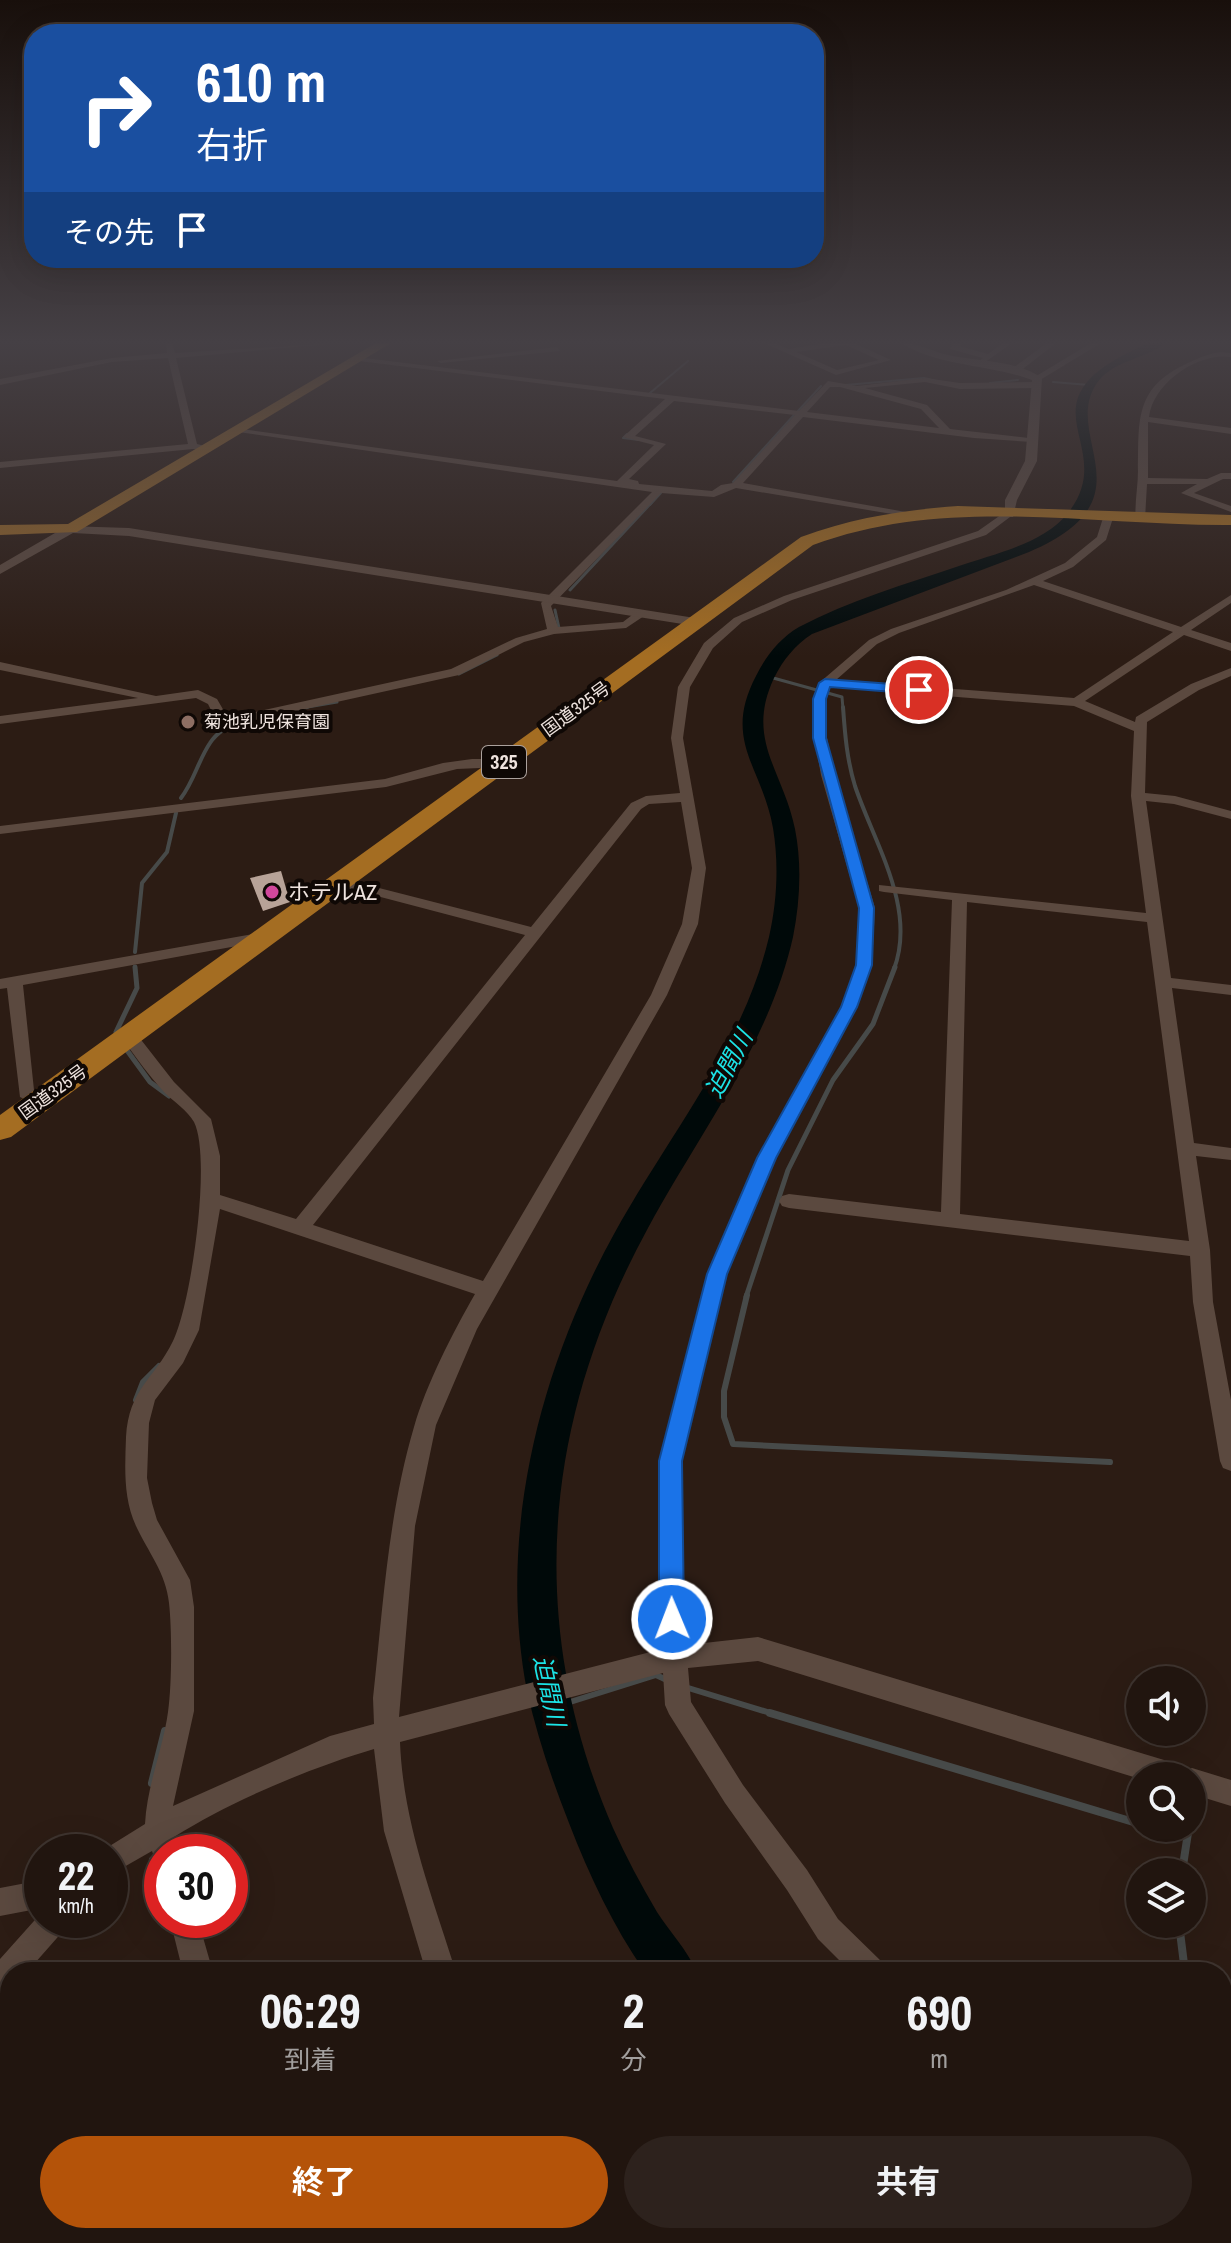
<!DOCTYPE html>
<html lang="ja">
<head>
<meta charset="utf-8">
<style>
  :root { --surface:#21150f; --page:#2d221d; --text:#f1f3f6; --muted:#a29f9e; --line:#3e342f; --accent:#b45309 }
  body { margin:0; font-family:"Archivo Narrow","Noto Sans JP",sans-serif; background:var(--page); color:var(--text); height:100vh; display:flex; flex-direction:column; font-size:30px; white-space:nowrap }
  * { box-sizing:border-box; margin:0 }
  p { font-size:26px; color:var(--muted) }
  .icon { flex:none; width:44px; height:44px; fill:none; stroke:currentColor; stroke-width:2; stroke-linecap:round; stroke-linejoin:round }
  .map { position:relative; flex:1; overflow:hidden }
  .drawer { position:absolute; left:0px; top:1962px; width:1232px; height:282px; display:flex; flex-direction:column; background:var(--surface); border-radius:32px 32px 0 0; box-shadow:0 8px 32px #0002,0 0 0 2px var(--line) }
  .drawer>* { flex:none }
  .hud { position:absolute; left:24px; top:24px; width:800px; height:244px; border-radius:32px; box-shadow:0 8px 32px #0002,0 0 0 2px var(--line); background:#1a4fa0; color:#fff; overflow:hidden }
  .controls { position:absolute; left:1126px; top:1666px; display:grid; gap:16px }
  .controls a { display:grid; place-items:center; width:80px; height:80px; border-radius:50%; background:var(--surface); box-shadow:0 8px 32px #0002,0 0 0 2px var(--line); font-size:40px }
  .speed { position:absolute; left:24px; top:1834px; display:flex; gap:16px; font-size:40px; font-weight:700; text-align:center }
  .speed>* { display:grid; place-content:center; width:104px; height:104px; border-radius:50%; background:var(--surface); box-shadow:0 8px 32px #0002,0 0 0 2px var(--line); line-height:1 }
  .speed small { font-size:20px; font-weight:400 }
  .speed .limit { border:12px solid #d22; background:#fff; color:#111 }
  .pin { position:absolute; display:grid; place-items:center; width:68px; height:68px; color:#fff; margin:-34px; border:4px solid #fff; border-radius:50%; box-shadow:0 2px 8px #0007 }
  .me { position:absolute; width:88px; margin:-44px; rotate:359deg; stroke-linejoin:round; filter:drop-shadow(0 0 6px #0008) }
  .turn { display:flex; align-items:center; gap:28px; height:168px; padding:0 40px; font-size:36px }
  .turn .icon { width:104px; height:104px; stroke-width:2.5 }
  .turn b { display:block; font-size:56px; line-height:68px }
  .then { display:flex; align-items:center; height:76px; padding:0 40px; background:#0003; gap:16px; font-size:30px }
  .eta { display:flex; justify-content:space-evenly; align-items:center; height:136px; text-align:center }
  .eta b { font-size:48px; font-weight:700; line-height:56px }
  .action { display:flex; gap:16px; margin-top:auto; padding:16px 40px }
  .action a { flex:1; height:92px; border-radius:48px; background:var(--accent); color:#fff; font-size:32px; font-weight:700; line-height:92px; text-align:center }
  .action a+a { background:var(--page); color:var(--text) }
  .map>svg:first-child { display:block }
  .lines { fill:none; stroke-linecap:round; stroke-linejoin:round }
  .stream-far5 { stroke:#474a49; stroke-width:2 }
  .stream-far4 { stroke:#474a49; stroke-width:3 }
  .stream-far3 { stroke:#474a49; stroke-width:4 }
  .stream-far2 { stroke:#474a49; stroke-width:5 }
  .stream-far1 { stroke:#474a49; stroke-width:6 }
  .stream { stroke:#474a49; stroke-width:8 }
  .river { fill:#000909; fill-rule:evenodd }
  .building { fill:#b8a398 }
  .minor { fill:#5b493f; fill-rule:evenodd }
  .tertiary { fill:#5b493f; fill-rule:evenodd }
  .primary { fill:#926429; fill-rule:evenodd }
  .trunk { fill:#a46d22; fill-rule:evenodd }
  .route { fill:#1a73e8; stroke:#114b97; stroke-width:2 }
  .education-dot { fill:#8d6e63; stroke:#0f0805; stroke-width:3 }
  .hotel-dot { fill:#d1479c; stroke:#0f0805; stroke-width:3 }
  .labels { text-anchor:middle; stroke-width:8; stroke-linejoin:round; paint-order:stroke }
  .far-street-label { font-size:18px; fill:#eee3de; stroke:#0f0805 }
  .far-poi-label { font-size:18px; fill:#eee3de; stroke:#0f0805; text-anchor:start }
  .shield { fill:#0f0805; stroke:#aba19d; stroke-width:2 }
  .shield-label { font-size:20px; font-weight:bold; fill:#eee3de }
  .poi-label { font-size:22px; fill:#eee3de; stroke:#0f0805; text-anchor:start }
  .water-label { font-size:24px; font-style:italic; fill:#1ce3e6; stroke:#0f0805 }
</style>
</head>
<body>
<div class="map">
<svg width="1231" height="2243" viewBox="0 0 1231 2243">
  <rect width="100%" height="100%" fill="#2c1c14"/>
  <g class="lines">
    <path class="stream-far5" d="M 1152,343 L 1159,344
      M 1053,382 L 1089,385
      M 990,383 L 1018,380
      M 846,385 L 924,378 L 941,382
      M 650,393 L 688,361
      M 798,411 L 821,386
      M 627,434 L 623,438 L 639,440
      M 733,482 L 794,415
      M 650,505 L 661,493"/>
    <path class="stream-far4" d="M 570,590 L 651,503
      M 555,610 L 559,628
      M 459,674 L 497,655
      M 766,676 L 842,697 L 843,709
      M 296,709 L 337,702"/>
    <path class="stream-far3" d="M 843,707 C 845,735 847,760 855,786 C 874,843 917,908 894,969
      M 181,798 C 194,781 198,761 210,743 C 227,716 278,713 307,707
      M 135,952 L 142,883 L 167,852 L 176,813"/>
    <path class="stream-far2" d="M 116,1032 L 137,988 L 135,967
      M 126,1049 L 150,1082 L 169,1096
      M 746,1297 L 788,1170 L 833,1080 L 873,1024 L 895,967"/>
    <path class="stream-far1" d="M 747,1295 L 724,1391 L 724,1417 L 733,1444 L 1110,1462
      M 136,1400 L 143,1382 L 159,1366
      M 685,1687 L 777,1715
      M 551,1708 L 656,1675 L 669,1681"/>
    <path class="stream" d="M 770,1713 L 1140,1824
      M 152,1783 L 165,1731
      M 1157,1828 L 1188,1833 L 1182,1872
      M 153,1860 L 162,1891
      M 1179,1924 L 1185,1972
      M 1222,2182 L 1231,2231"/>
    <path class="river" d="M 1149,343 L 1166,343 C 1146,359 1113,360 1097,383 C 1060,437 1154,499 1029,552 L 812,634 C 795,645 783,660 774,678 C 745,740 783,770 795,829 C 802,864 800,902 793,937 C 769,1044 699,1134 648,1228 C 542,1422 525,1625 613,1828 C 626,1857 641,1885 657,1912 C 670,1932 687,1950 697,1972 L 645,1972 C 613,1926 589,1875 569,1823 C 552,1780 537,1736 527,1691 C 497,1535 539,1370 614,1234 C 668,1136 743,1047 769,937 C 777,902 779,864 773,828 C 762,766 722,741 756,676 C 766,656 780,638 799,627 C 848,601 906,584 959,566 C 994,554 1043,544 1068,513 C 1123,443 1009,402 1149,343 Z
      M 900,2234 L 957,2234 L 960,2243 L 903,2243 Z"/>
  </g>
  <path class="building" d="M 281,871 L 290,902 L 263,911 L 250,878 Z"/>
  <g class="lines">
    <path class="minor" d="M 166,343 L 172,343 L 175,353 L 339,343 L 176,358 L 197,444 L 209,447 L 209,451 L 193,449 L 0,468 L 0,462 L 188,444 L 168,358 L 112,362 L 0,385 L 0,379 L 112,358 L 167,353 Z
      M 764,343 L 775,343 L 788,349 L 827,343 L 854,343 L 891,360 L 836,375 ZM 846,345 L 879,360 L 837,370 L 796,352 Z
      M 953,343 L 963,343 L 959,346 L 988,354 L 1003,343 L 1012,343 L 981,365 L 977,363 L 983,358 L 950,349 Z
      M 1047,343 L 1056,343 L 1019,372 L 1013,372 L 1013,368 Z
      M 1091,343 L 1101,343 L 1040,380 L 1033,378 Z
      M 557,347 L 560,351 L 441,363 L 437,361 Z
      M 1220,352 L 1231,353 L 1231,357 C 1198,352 1153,383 1149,417 L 1231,428 L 1231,434 L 1148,422 L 1148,478 L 1207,479 L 1221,473 L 1231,473 L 1231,479 L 1223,479 L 1194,493 L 1231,506 L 1231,512 L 1181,493 L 1197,484 L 1147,484 L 1145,519 L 1136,521 C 1134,506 1138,487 1138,471 C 1139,422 1134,389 1184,365 C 1196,359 1207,354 1220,352 Z
      M 356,357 L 799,411 L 828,381 L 857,386 L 925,378 L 960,383 L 1037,382 L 1041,385 L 1037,388 L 960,389 L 925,382 L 865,388 L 927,405 L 950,429 L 1037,439 L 1032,442 L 974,438 L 803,417 L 743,483 L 906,512 L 911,515 L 910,517 L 736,488 L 714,497 L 661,493 L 551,606 L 558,627 L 623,622 L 636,612 L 644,612 L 644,616 L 626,628 L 554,634 L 524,642 L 459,675 L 224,727 L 219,726 L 208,704 L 196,698 L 0,724 L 0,716 L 138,698 L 0,670 L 0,662 L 156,696 L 198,690 L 217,699 L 228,718 L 451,669 L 516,638 L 547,629 L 541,603 L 652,492 L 231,431 L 235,428 L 617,481 L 654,445 L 623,437 L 665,399 L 359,361 ZM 830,387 L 840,387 L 921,409 L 939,428 L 807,412 ZM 674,401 L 795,415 L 733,483 L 721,485 L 712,491 L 639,484 L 638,481 L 629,479 L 666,444 L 635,436 Z
      M 1005,512 L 1014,514 L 986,535 L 792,600 L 742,622 L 713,648 L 690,687 L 683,738 L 706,868 L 698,924 L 667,995 L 477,1329 L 436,1425 L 415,1526 L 399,1717 L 662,1649 L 659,1461 L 707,1274 L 757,1158 L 841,1007 L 856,965 L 859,908 L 821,775 L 812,724 L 813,699 L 819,683 L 869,640 L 891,629 L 1006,590 L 1065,563 L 1097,537 L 1103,518 L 1108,515 L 1113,518 L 1106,540 L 1073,567 L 1043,581 L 1181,627 L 1231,595 L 1231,603 L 1191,630 L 1231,643 L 1231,651 L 1184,635 L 1085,701 L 1135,722 L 1136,717 L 1191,684 L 1231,668 L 1231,676 L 1199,690 L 1147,722 L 1145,793 L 1175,796 L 1231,811 L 1231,819 L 1174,804 L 1146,801 L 1171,978 L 1231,985 L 1231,995 L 1172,988 L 1194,1143 L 1231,1148 L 1231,1160 L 1196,1156 L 1210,1250 L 1213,1302 L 1231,1400 L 1231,1471 L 1223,1468 L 1220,1461 L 1193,1302 L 1190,1256 L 789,1208 L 782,1206 L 779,1201 L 782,1196 L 789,1194 L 941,1212 L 952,900 L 884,892 L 879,891 L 879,885 L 1146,913 L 1131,796 L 1134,731 L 1074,706 L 830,687 L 825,699 L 824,724 L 835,775 L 875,908 L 872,965 L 857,1007 L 775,1158 L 727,1274 L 681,1461 L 686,1645 L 758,1637 L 1174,1763 L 1183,1767 L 1185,1771 L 1192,1768 L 1231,1780 L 1231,1806 L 1192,1794 L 1192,1776 L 1140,1776 L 1140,1779 L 758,1661 L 688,1668 L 691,1702 L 743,1785 L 807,1870 L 838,1919 L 882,1962 L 887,1972 L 851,1972 L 818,1939 L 787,1890 L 725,1803 L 669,1714 L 665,1705 L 663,1673 L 400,1742 C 403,1822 432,1896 456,1972 L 426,1972 L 384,1831 L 374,1749 C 310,1768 231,1801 174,1837 L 180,1852 L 162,1852 L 162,1864 L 156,1862 L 152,1851 L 110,1875 L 110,1852 L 100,1852 L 145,1824 C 147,1785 163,1749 168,1712 C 172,1685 172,1629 169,1603 C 166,1573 148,1552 136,1526 C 123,1498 125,1467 126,1437 C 129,1388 154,1380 173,1341 C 191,1305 212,1158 194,1122 C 188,1111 173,1101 164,1092 C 149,1076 136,1057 123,1040 L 121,1036 L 123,1032 L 135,1032 L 174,1082 L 211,1119 L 220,1156 L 220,1195 L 296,1219 L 525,935 L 335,885 L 335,879 L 340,878 L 531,927 L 631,803 L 646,796 L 680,793 L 671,738 L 678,687 L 704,643 L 734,618 L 784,596 L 978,531 ZM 1034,585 L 1173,632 L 1074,698 L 836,680 L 877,644 L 899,633 ZM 681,802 L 692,868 L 682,924 L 651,995 L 483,1281 L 313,1225 L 641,809 L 649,804 ZM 967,902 L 1147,922 L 1189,1241 L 960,1214 ZM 220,1209 L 475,1294 C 453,1332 426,1385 414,1427 C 388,1515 383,1607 373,1698 L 374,1724 L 330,1736 L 173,1806 L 194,1711 L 194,1607 L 190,1580 L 157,1520 L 152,1503 L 147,1478 L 149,1423 L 155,1400 L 183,1363 L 199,1330 Z
      M 472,759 L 502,759 L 509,763 L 502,767 L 457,769 L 386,787 L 0,834 L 0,826 L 385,779 L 443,763 Z
      M 264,932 L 272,937 L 270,940 L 23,985 L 34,1090 L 49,1101 L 40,1107 L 20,1097 L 7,988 L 0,989 L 0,979 Z
      M 42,1880 L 42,1908 L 0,1916 L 0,1888 Z
      M 42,1912 L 42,1920 L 68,1920 L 64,1930 L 27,1972 L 10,1972 L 10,1991 L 5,1993 L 10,1995 L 10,2037 L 0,2033 L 0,1959 Z
      M 170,1920 L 198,1920 L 213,1972 L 183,1972 Z
      M 10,2224 L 10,2234 L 38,2234 L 38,2243 L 6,2243 Z
      M 204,2234 L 236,2234 L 235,2243 L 203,2243 Z
      M 553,2234 L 589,2234 L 592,2243 L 556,2243 Z
      M 1169,2234 L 1208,2234 L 1211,2243 L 1172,2243 Z"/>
    <path class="tertiary" d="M 901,343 C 918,343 929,350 944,354 C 975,362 1015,359 1042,378 L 1037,461 L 1017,500 L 1013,517 L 1005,517 L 1005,500 L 1025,461 L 1032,380 C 990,364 939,367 901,343 Z
      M 67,526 L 129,528 L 695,618 L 702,622 L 695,626 L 129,536 L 73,533 L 0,574 L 0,565 Z"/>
    <path class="primary" d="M 376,343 L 391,343 L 77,532 L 0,535 L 0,525 L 68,524 Z"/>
    <path class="trunk" d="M 958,506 L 1231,515 L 1231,525 C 1091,526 947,495 813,545 L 11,1137 L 0,1140 L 0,1115 L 801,537 C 853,518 902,510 958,506 Z"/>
  </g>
  <linearGradient id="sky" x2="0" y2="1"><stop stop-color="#180f0b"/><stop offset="0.52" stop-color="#454045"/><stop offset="1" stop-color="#454045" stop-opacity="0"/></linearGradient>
  <rect width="1231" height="657" fill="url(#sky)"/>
  <path class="route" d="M 825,679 L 919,686 L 925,690 L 919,694 L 830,687 L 826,699 L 826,738 L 874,908 L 872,965 L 857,1007 L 776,1158 L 727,1274 L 682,1461 L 684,1619 L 680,1628 L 672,1631 L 663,1628 L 659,1619 L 659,1461 L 707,1274 L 757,1158 L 841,1007 L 856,965 L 859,908 L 813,738 L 813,699 L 819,683 Z"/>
  <circle class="education-dot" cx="188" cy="722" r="8"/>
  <circle class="hotel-dot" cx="272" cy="892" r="8"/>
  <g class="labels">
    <g class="far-street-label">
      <text transform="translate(576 709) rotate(-36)" y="6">国道325号</text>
      <text transform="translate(53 1092) rotate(-36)" y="6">国道325号</text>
    </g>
    <g class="far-poi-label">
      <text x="204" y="728">菊池乳児保育園</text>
    </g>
    <rect class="shield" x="482" y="746" width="44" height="32" rx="6"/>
    <g class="shield-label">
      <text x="504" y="769">325</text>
    </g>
    <g class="poi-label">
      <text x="288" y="900">ホテルAZ</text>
    </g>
    <g class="water-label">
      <text transform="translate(729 1064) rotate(-62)" y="8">迫間川</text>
      <text transform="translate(549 1691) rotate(78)" y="8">迫間川</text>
    </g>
  </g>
</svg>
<div class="controls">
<a><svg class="icon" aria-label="sound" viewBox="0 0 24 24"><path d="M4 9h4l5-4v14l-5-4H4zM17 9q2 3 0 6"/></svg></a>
<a><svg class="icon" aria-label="search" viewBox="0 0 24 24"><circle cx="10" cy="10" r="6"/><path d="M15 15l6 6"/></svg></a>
<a><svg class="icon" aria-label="layers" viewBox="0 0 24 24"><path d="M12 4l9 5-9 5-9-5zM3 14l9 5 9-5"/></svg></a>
</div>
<div class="speed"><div>22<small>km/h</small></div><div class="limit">30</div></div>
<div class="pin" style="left:919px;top:690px;background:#d93025"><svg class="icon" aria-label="arrive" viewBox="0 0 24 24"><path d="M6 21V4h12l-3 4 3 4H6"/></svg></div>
<svg class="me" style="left:672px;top:1619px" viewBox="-20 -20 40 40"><circle r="17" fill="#1a73e8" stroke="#fff" stroke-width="3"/><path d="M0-11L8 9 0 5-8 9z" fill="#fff"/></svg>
<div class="hud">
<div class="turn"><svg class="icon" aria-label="right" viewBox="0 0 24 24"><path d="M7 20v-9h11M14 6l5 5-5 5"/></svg><div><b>610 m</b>右折</div></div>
<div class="then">その先<svg class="icon" aria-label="arrive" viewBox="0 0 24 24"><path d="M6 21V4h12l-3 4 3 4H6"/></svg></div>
</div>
<section class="drawer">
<div class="eta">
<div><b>06:29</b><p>到着</p></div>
<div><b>2</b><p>分</p></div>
<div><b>690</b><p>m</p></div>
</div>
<div class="action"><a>終了</a><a>共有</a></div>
</section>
</div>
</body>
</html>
